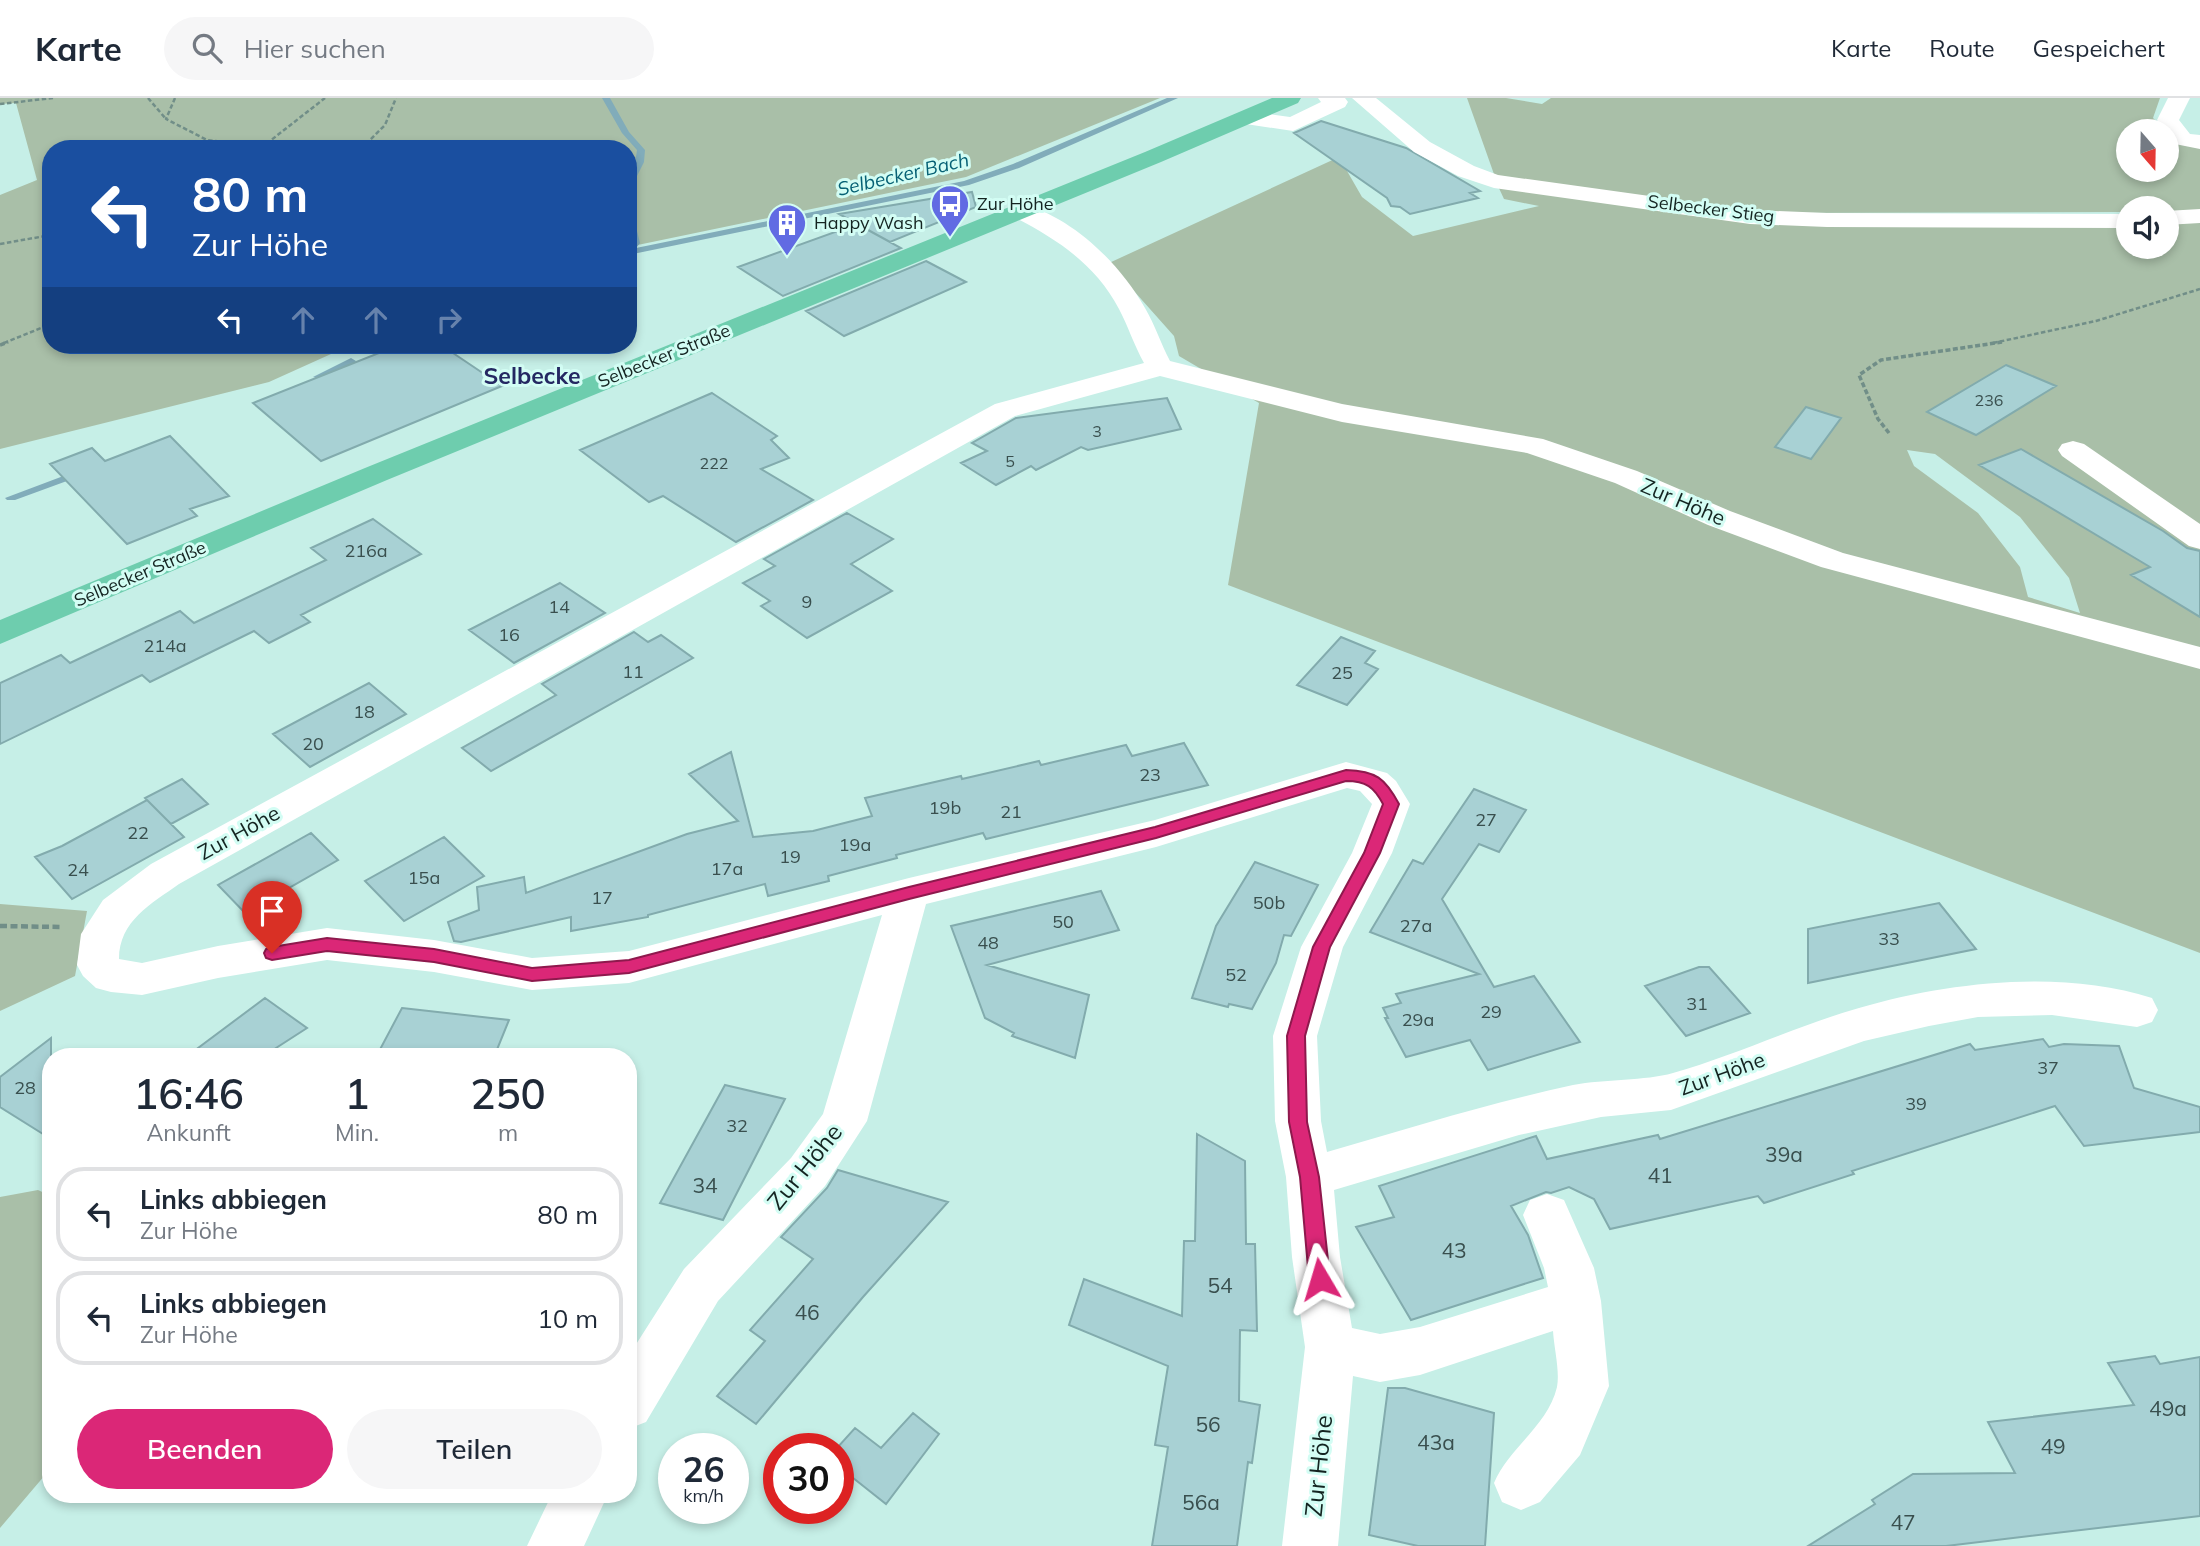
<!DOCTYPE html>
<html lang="de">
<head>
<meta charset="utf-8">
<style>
  :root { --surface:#fff; --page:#f6f6f7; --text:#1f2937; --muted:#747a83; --line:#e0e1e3; --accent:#db2777 }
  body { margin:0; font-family:Mulish,sans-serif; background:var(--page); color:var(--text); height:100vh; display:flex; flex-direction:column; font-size:26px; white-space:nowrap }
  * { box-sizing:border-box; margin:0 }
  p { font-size:23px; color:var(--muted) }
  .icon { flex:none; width:38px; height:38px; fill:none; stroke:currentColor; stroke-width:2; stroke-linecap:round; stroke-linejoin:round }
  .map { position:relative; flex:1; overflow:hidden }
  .side { position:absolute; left:42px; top:950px; width:595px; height:455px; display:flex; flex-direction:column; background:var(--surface); border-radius:28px; box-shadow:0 4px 10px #0003 }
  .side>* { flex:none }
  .guide { position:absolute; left:42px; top:42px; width:595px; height:214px; border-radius:28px; box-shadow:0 4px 10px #0003; background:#1a4fa0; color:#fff; overflow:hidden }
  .needle { width:46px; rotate:160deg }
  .fabs { position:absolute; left:2116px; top:21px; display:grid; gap:14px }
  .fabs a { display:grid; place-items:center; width:63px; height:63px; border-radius:50%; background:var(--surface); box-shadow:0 4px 10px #0003; font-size:35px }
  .speed { position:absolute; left:658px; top:1335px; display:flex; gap:14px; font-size:35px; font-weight:700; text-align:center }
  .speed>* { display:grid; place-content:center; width:91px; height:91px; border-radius:50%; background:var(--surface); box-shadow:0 4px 10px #0003; line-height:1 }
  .speed small { font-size:18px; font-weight:400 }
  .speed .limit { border:10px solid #d22; background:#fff; color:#111 }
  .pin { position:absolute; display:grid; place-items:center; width:60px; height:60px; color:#fff; margin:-72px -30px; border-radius:50% 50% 50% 0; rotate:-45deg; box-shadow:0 0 7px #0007 }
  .pin .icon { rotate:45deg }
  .me { position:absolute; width:77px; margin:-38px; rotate:353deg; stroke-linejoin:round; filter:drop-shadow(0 0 5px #0008) }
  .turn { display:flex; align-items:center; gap:24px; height:147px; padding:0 35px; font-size:32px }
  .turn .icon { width:91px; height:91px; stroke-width:2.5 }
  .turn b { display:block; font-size:49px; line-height:60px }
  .lanes { display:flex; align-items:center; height:66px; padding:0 35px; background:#0003; justify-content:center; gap:35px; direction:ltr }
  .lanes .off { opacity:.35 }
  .eta { display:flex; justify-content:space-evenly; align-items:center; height:119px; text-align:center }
  .eta b { font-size:42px; font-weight:600; line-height:49px }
  .cta { display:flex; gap:14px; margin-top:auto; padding:14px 35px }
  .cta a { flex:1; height:80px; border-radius:42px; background:var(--accent); color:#fff; font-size:28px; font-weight:600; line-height:80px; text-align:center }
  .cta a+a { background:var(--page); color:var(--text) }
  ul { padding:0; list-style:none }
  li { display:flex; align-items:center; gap:21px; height:94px; margin:0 14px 10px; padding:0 21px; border:4px solid var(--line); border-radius:28px }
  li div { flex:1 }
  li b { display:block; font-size:26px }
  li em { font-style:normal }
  header { display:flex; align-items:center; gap:42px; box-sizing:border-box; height:98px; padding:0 35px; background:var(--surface); border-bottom:2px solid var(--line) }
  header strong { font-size:33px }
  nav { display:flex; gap:38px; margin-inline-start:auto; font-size:24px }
  .search { width:490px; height:63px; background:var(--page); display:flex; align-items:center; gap:18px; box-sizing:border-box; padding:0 24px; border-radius:38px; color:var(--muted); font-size:26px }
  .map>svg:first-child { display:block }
  .green { fill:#a9bfa8; fill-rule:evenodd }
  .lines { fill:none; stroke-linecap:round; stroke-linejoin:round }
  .stream { fill:#81acba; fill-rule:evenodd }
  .building { fill:#a8d1d4; stroke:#82abad; stroke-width:2 }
  .path-far2 { stroke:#718e88; stroke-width:2.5; stroke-dasharray:4.5 2.5; stroke-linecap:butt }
  .path-far1 { stroke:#718e88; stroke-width:3.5; stroke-dasharray:5 2.5; stroke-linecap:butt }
  .path { stroke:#718e88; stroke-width:4.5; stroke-dasharray:7 3.5; stroke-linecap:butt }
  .minor { fill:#fff; fill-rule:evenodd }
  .major { fill:#6ecdae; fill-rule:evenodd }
  .route { fill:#db2777; stroke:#8e194d; stroke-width:2 }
  .labels { text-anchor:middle; stroke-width:6; stroke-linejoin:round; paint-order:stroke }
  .far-number-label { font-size:16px; fill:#394f4e }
  .far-poi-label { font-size:18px; fill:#142421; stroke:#d3fdf4; text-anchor:start }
  .far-street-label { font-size:18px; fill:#142421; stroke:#d3fdf4 }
  .number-label { font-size:18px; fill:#394f4e }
  .far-water-label { font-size:19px; font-style:italic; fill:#056074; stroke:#d3fdf4 }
  .street-label { font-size:21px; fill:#142421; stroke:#d3fdf4 }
  .near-number-label { font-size:21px; fill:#394f4e }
  .far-district-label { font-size:23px; font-weight:bold; fill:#242862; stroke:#d3fdf4 }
  .near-street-label { font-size:24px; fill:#142421; stroke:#d3fdf4 }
</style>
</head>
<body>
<header>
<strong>Karte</strong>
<div class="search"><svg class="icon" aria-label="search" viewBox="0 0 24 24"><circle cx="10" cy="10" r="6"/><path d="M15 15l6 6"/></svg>Hier suchen</div>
<nav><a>Karte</a><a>Route</a><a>Gespeichert</a></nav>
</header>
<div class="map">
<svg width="2200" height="1448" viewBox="0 0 2200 1448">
  <rect width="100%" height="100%" fill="#c6efe7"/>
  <path class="green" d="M 0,0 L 1160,0 L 966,79 L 628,149 L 628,51 L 51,51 L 51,247 L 351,247 L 269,284 L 0,351 L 0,97 L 37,82 L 16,5 L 0,6 Z
    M 1467,0 L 1506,0 L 1542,6 L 1551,0 L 2160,0 L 2153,20 L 2166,33 L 2128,33 L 2128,72 L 2166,72 L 2167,34 L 2200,49 L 2200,112 L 2167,114 L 2166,110 L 2128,110 L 2128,114 L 1753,115 L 1495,79 Z
    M 1339,59 L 1362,99 L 1413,138 L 1539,108 L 1504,101 L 1497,86 L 1745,123 L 2128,125 L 2128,149 L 2166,149 L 2167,124 L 2200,123 L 2200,855 L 1228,487 L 1259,305 L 1179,258 L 1174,238 L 1109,165 ZM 1907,352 L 1935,356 L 2020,419 L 2069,480 L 2080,515 L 2028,499 L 2020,469 L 1978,415 L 1914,368 Z
    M 0,806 L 87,813 L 75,878 L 0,913 Z
    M 38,1092 L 51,1098 L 51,1370 L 0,1430 L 0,1099 Z"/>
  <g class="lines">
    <path class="stream" d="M 602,0 L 610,0 L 629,34 L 645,52 L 644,64 L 631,90 L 628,91 C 628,76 636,66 637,52 L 622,35 Z
      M 1167,0 L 1178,0 L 1019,70 L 969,87 L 628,157 L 630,145 L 628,110 L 632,113 L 640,145 L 636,150 L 964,83 L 1013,66 Z
      M 351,260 L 356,263 L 355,265 L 322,281 L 313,279 Z
      M 82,371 L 88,374 L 86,376 L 15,402 L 7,402 L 5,400 Z"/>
  </g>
  <path class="building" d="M 1321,23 L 1406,50 L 1480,93 L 1470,95 L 1478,100 L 1410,116 L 1400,109 L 1391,108 L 1387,100 L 1294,35 Z
    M 972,94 L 976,109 L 890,144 L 839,116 Z
    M 857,126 L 901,150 L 783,198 L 738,169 Z
    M 926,163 L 966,184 L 844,238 L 806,213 Z
    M 399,247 L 441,247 L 502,288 L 321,363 L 253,305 Z
    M 2006,267 L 2056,288 L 1976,337 L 1927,314 Z
    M 712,295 L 777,338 L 771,342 L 789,360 L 761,371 L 813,402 L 736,444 L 663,398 L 649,404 L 580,352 Z
    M 1167,300 L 1181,331 L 1088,352 L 1081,349 L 1036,372 L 1031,368 L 996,387 L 961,365 L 987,353 L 972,345 L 1016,320 Z
    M 1806,309 L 1841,320 L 1811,361 L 1775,349 Z
    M 170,338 L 229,398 L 190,411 L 197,418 L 127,446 L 50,366 L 92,350 L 105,363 Z
    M 2021,351 L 2163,433 L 2187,450 L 2200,453 L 2200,519 L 2131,477 L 2150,469 L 1979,367 Z
    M 847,415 L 893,441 L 851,466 L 892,493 L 807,540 L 761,508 L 770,503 L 743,485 L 775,468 L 764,461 Z
    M 373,421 L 421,456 L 301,517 L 310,524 L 269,545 L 254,533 L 150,584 L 142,577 L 0,646 L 0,585 L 61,557 L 70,565 L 180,513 L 194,525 L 326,462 L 311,450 Z
    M 560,485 L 605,515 L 514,565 L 469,532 Z
    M 634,534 L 648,544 L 661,537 L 693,560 L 491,673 L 462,650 L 556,597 L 542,586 Z
    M 1341,539 L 1375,553 L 1365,565 L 1378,571 L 1347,607 L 1297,587 Z
    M 369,585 L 406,616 L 310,669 L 273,636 Z
    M 1184,645 L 1208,687 L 986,741 L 983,735 L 896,757 L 897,760 L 828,778 L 829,783 L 768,798 L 765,786 L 648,817 L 648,819 L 571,833 L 571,819 L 461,844 L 454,843 L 448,824 L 479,812 L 477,789 L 524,779 L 526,795 L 687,736 L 738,723 L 689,676 L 731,654 L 753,739 L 813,733 L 872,718 L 865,700 L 961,678 L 962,681 L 1039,663 L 1041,667 L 1126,647 L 1132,658 Z
    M 182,681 L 208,706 L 171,726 L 145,700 Z
    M 1474,691 L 1526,712 L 1499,754 L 1479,746 L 1442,801 L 1494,889 L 1534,878 L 1580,944 L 1488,972 L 1470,942 L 1406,959 L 1385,920 L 1388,920 L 1383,910 L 1401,905 L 1396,896 L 1479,876 L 1370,834 L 1413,762 L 1423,766 Z
    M 147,702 L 184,739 L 72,801 L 35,759 L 62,748 Z
    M 311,735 L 338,762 L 245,815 L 218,787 Z
    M 444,739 L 484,778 L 404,823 L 365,783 Z
    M 1255,764 L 1318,787 L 1291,838 L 1284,837 L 1276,865 L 1252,911 L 1229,906 L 1228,909 L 1192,900 L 1216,828 Z
    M 1101,793 L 1119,832 L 987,867 L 1089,897 L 1075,960 L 1012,938 L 1014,935 L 985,920 L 951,828 Z
    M 1939,805 L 1976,851 L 1808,885 L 1808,831 Z
    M 1699,869 L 1709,869 L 1750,915 L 1686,938 L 1645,888 Z
    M 265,900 L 307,930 L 262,959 L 186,959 Z
    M 402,910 L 509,922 L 494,959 L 376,959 Z
    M 51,940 L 51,1041 L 0,1009 L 0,979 Z
    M 2043,941 L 2049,949 L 2064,946 L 2119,948 L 2134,990 L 2200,1009 L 2200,1034 L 2084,1048 L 2055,1008 L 1852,1073 L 1854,1076 L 1764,1105 L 1758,1098 L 1610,1131 L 1594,1101 L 1569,1089 L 1551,1095 L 1546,1094 L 1511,1108 L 1528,1137 L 1543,1180 L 1411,1222 L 1356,1129 L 1394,1119 L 1379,1088 L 1536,1038 L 1547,1061 L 1658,1037 L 1660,1041 L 1970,946 L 1975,952 Z
    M 725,987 L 785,1001 L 723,1122 L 660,1105 Z
    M 1197,1036 L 1245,1063 L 1246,1146 L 1255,1146 L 1257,1233 L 1240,1232 L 1239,1303 L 1260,1307 L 1252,1365 L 1248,1364 L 1237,1448 L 1152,1448 L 1168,1349 L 1155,1347 L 1168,1268 L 1069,1227 L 1084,1181 L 1182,1218 L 1184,1143 L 1195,1143 Z
    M 838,1072 L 948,1104 L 863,1199 L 756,1326 L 717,1298 L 765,1243 L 750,1232 L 813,1161 L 781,1139 L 827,1090 Z
    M 2155,1258 L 2160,1266 L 2200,1259 L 2200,1418 L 1946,1448 L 1808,1448 L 1875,1406 L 1872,1402 L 1913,1376 L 2015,1375 L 1988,1324 L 2134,1307 L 2108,1265 Z
    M 1388,1290 L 1405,1290 L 1494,1315 L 1485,1448 L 1418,1448 L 1369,1437 Z
    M 913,1315 L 939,1336 L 886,1406 L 838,1368 L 836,1351 L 855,1330 L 881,1350 Z"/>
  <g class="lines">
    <path class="path-far2" d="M 148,0 L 166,21
      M 175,0 L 166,21 L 207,42 L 263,49
      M 0,6 L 53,0
      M 261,50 L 325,0
      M 361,51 L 385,27 L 396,0
      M 0,146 L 51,137
      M 4,245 L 51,226
      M 1993,245 L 2096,223 L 2200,191"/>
    <path class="path-far1" d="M 0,247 L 8,244
      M 1889,335 L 1878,321 L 1859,277 L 1881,262 L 2002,244"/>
    <path class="path" d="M 0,828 L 61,829"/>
    <path class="minor" d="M 1318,0 L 1345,0 L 1348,4 L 1345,9 L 1293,33 L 1239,25 L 1236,20 L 1239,15 L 1247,13 L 1290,19 L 1321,4 Z
      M 1352,0 L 1376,0 L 1430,44 L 1474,68 L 1498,77 L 1750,112 L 1827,115 L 2128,116 L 2128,130 L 1827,129 L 1750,126 L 1494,90 L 1458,78 L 1414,54 Z
      M 2168,0 L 2190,0 L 2179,22 L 2190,36 L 2200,37 L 2200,51 L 2175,46 L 2157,22 Z
      M 1019,105 C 1071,118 1119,164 1145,210 C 1155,227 1161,246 1170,263 L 1342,306 L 1543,341 L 1637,373 L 1730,413 L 1843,455 L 2200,549 L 2200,571 L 1821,469 L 1708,427 L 1615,385 L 1527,355 L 1342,324 L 1160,278 L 1015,318 L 179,786 C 151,806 119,823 119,861 L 142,865 L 218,848 L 327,830 L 434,842 L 532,860 L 629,853 L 909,780 L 1155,722 L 1346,664 L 1387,675 L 1396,683 L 1410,706 L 1392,755 L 1343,849 L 1317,938 L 1321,1023 L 1327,1054 C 1409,1030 1490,1005 1573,987 C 1605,981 1645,983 1673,975 C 1736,957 1796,928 1859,910 C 1948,884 2062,871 2152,900 L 2158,912 L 2152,924 L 2137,929 L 2052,917 L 1978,919 L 1929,928 L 1864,943 L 1671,1012 L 1601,1019 L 1519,1037 L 1334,1092 L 1340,1159 L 1352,1230 L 1380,1236 L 1420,1229 L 1548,1189 L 1544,1170 L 1523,1117 L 1530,1102 L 1547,1096 L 1564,1102 L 1594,1170 L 1601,1203 L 1609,1288 L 1580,1357 L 1540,1404 L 1521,1412 L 1502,1404 L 1494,1385 C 1509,1349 1548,1328 1557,1289 C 1560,1273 1554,1250 1553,1233 L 1420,1277 L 1380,1284 L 1353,1278 L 1338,1448 L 1282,1448 L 1305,1249 L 1292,1159 L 1286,1079 L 1275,1023 L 1273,938 L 1301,849 L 1352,755 L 1372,706 L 1360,693 L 1347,690 L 1156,749 L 926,806 L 867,1023 L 825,1088 L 718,1203 L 646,1324 L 628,1331 L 628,1259 L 684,1171 L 791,1060 L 823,1016 L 882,817 L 629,885 L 532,892 L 434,874 L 327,862 L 218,880 L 142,897 L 111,894 L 96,890 L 83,878 L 77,867 L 81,836 L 103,802 L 151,766 L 995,306 L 1144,265 C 1134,247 1128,228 1119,211 C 1095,165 1055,140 1010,117 L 1007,112 L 1010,107 Z
      M 2200,111 L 2200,125 L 2166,127 L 2166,113 Z
      M 2073,343 L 2084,346 L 2200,426 L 2200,451 L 2189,448 L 2062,358 L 2058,352 L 2062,346 Z
      M 552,1396 L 608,1396 L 584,1448 L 527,1448 Z"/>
    <path class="major" d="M 1272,0 L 1301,0 L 1298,5 L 1161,64 L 387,382 L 0,546 L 0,522 L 365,370 L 1145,54 Z"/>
  </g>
  <path class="route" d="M 1346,672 C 1376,673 1385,680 1399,706 L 1380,755 L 1330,849 L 1305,938 L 1307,1024 L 1319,1079 L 1330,1181 L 1327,1188 L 1320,1190 L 1312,1188 L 1309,1181 L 1300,1079 L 1289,1024 L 1287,938 L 1313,849 L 1364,755 L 1383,706 C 1374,689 1366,683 1346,683 L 1156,740 L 909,801 L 629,875 L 532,883 L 434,864 L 327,853 L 272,862 L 266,860 L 264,855 L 266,851 L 272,849 L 327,840 L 434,851 L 532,870 L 629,862 L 909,789 L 1155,729 Z"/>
  <defs>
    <g id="bus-pin" transform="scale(2.0125)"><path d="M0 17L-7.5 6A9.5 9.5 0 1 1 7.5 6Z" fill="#616be3" stroke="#d3fdf4"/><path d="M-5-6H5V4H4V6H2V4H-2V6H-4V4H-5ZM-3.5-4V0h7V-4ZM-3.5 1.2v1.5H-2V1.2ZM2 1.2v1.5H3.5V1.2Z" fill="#fff"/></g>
    <g id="building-pin" transform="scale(2.0125)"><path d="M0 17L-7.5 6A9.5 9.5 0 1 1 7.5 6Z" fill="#616be3" stroke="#d3fdf4"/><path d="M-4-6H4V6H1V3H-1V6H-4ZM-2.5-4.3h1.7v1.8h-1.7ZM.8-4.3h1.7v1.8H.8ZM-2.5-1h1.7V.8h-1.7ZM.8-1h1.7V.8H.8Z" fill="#fff"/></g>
  </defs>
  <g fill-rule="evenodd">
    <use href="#bus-pin" x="950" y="106"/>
    <use href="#building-pin" x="787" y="125"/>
  </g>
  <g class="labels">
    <g class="far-number-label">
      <text x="1989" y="308">236</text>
      <text x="1097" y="339">3</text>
      <text x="1010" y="369">5</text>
      <text x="714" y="371">222</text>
    </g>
    <g class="far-poi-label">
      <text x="977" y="112">Zur Höhe</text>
      <text x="814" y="131">Happy Wash</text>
    </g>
    <g class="far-street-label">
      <text transform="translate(1711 111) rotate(7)" y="6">Selbecker Stieg</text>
      <text transform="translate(664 258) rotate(-22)" y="6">Selbecker Straße</text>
      <text transform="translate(140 476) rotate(-23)" y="6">Selbecker Straße</text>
    </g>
    <g class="number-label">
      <text x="366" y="459">216a</text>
      <text x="807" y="510">9</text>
      <text x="559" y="515">14</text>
      <text x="509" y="543">16</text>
      <text x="165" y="554">214a</text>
      <text x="633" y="580">11</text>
      <text x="1342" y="581">25</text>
      <text x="364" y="620">18</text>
      <text x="313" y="652">20</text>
      <text x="1150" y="683">23</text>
      <text x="945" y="716">19b</text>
      <text x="1011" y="720">21</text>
      <text x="1486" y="728">27</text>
      <text x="138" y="741">22</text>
      <text x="855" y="753">19a</text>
      <text x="790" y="765">19</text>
      <text x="727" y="777">17a</text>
      <text x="78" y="778">24</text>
      <text x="424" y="786">15a</text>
      <text x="602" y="806">17</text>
      <text x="1269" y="811">50b</text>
      <text x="1063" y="830">50</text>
      <text x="1416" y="834">27a</text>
      <text x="1889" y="847">33</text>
      <text x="988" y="851">48</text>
      <text x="1236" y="883">52</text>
      <text x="1697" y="912">31</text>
      <text x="1491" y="920">29</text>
      <text x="1418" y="928">29a</text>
      <text x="2048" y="976">37</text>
      <text x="25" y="996">28</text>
      <text x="1916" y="1012">39</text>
      <text x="737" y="1034">32</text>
    </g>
    <g class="far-water-label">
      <text transform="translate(903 76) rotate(-13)" y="7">Selbecker Bach</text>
    </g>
    <g class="street-label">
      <text transform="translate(1683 404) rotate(23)" y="7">Zur Höhe</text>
      <text transform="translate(239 735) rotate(-29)" y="7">Zur Höhe</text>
      <text transform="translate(1722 976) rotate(-20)" y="7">Zur Höhe</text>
    </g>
    <g class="near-number-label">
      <text x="1784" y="1064">39a</text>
      <text x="1660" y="1085">41</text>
      <text x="705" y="1095">34</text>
      <text x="1454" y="1160">43</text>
      <text x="1220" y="1195">54</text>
      <text x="807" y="1222">46</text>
      <text x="2168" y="1318">49a</text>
      <text x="1208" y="1334">56</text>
      <text x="1436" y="1352">43a</text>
      <text x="2053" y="1356">49</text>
      <text x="1201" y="1412">56a</text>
      <text x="1903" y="1432">47</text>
    </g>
    <g class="far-district-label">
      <text x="532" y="286">Selbecke</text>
    </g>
    <g class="near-street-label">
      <text transform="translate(805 1069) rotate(-51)" y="8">Zur Höhe</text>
      <text transform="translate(1319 1368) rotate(-84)" y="8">Zur Höhe</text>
    </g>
  </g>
</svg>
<div class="fabs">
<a><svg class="needle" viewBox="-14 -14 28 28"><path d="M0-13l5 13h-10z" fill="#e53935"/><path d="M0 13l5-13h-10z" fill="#747a83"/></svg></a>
<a><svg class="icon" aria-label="sound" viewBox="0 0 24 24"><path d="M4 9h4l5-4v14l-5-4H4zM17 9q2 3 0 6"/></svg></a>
</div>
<div class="speed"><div>26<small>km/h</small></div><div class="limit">30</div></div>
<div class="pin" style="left:272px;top:855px;background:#d93025"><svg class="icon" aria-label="arrive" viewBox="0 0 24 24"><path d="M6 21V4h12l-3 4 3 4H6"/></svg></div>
<svg class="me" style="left:1320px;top:1181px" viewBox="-20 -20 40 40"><path d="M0-17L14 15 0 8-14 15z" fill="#db2777" stroke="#fff" stroke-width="4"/></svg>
<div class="guide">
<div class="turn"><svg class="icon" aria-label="left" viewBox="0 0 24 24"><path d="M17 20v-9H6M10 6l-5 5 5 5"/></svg><div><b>80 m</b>Zur Höhe</div></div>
<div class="lanes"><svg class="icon" aria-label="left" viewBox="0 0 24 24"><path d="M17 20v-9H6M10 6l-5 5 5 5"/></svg><svg class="icon off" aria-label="ahead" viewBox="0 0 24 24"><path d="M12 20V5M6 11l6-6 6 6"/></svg><svg class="icon off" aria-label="ahead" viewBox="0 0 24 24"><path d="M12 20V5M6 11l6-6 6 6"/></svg><svg class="icon off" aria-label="right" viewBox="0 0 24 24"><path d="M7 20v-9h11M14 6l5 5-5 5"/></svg></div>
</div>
<section class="side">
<div class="eta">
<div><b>16:46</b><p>Ankunft</p></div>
<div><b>1</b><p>Min.</p></div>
<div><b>250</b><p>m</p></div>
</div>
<ul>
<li><svg class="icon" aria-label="left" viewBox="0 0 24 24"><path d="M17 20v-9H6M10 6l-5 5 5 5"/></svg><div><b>Links abbiegen</b><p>Zur Höhe</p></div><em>80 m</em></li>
<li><svg class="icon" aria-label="left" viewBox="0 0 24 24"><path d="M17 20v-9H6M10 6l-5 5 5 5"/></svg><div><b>Links abbiegen</b><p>Zur Höhe</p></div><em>10 m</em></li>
</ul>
<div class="cta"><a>Beenden</a><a>Teilen</a></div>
</section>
</div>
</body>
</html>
